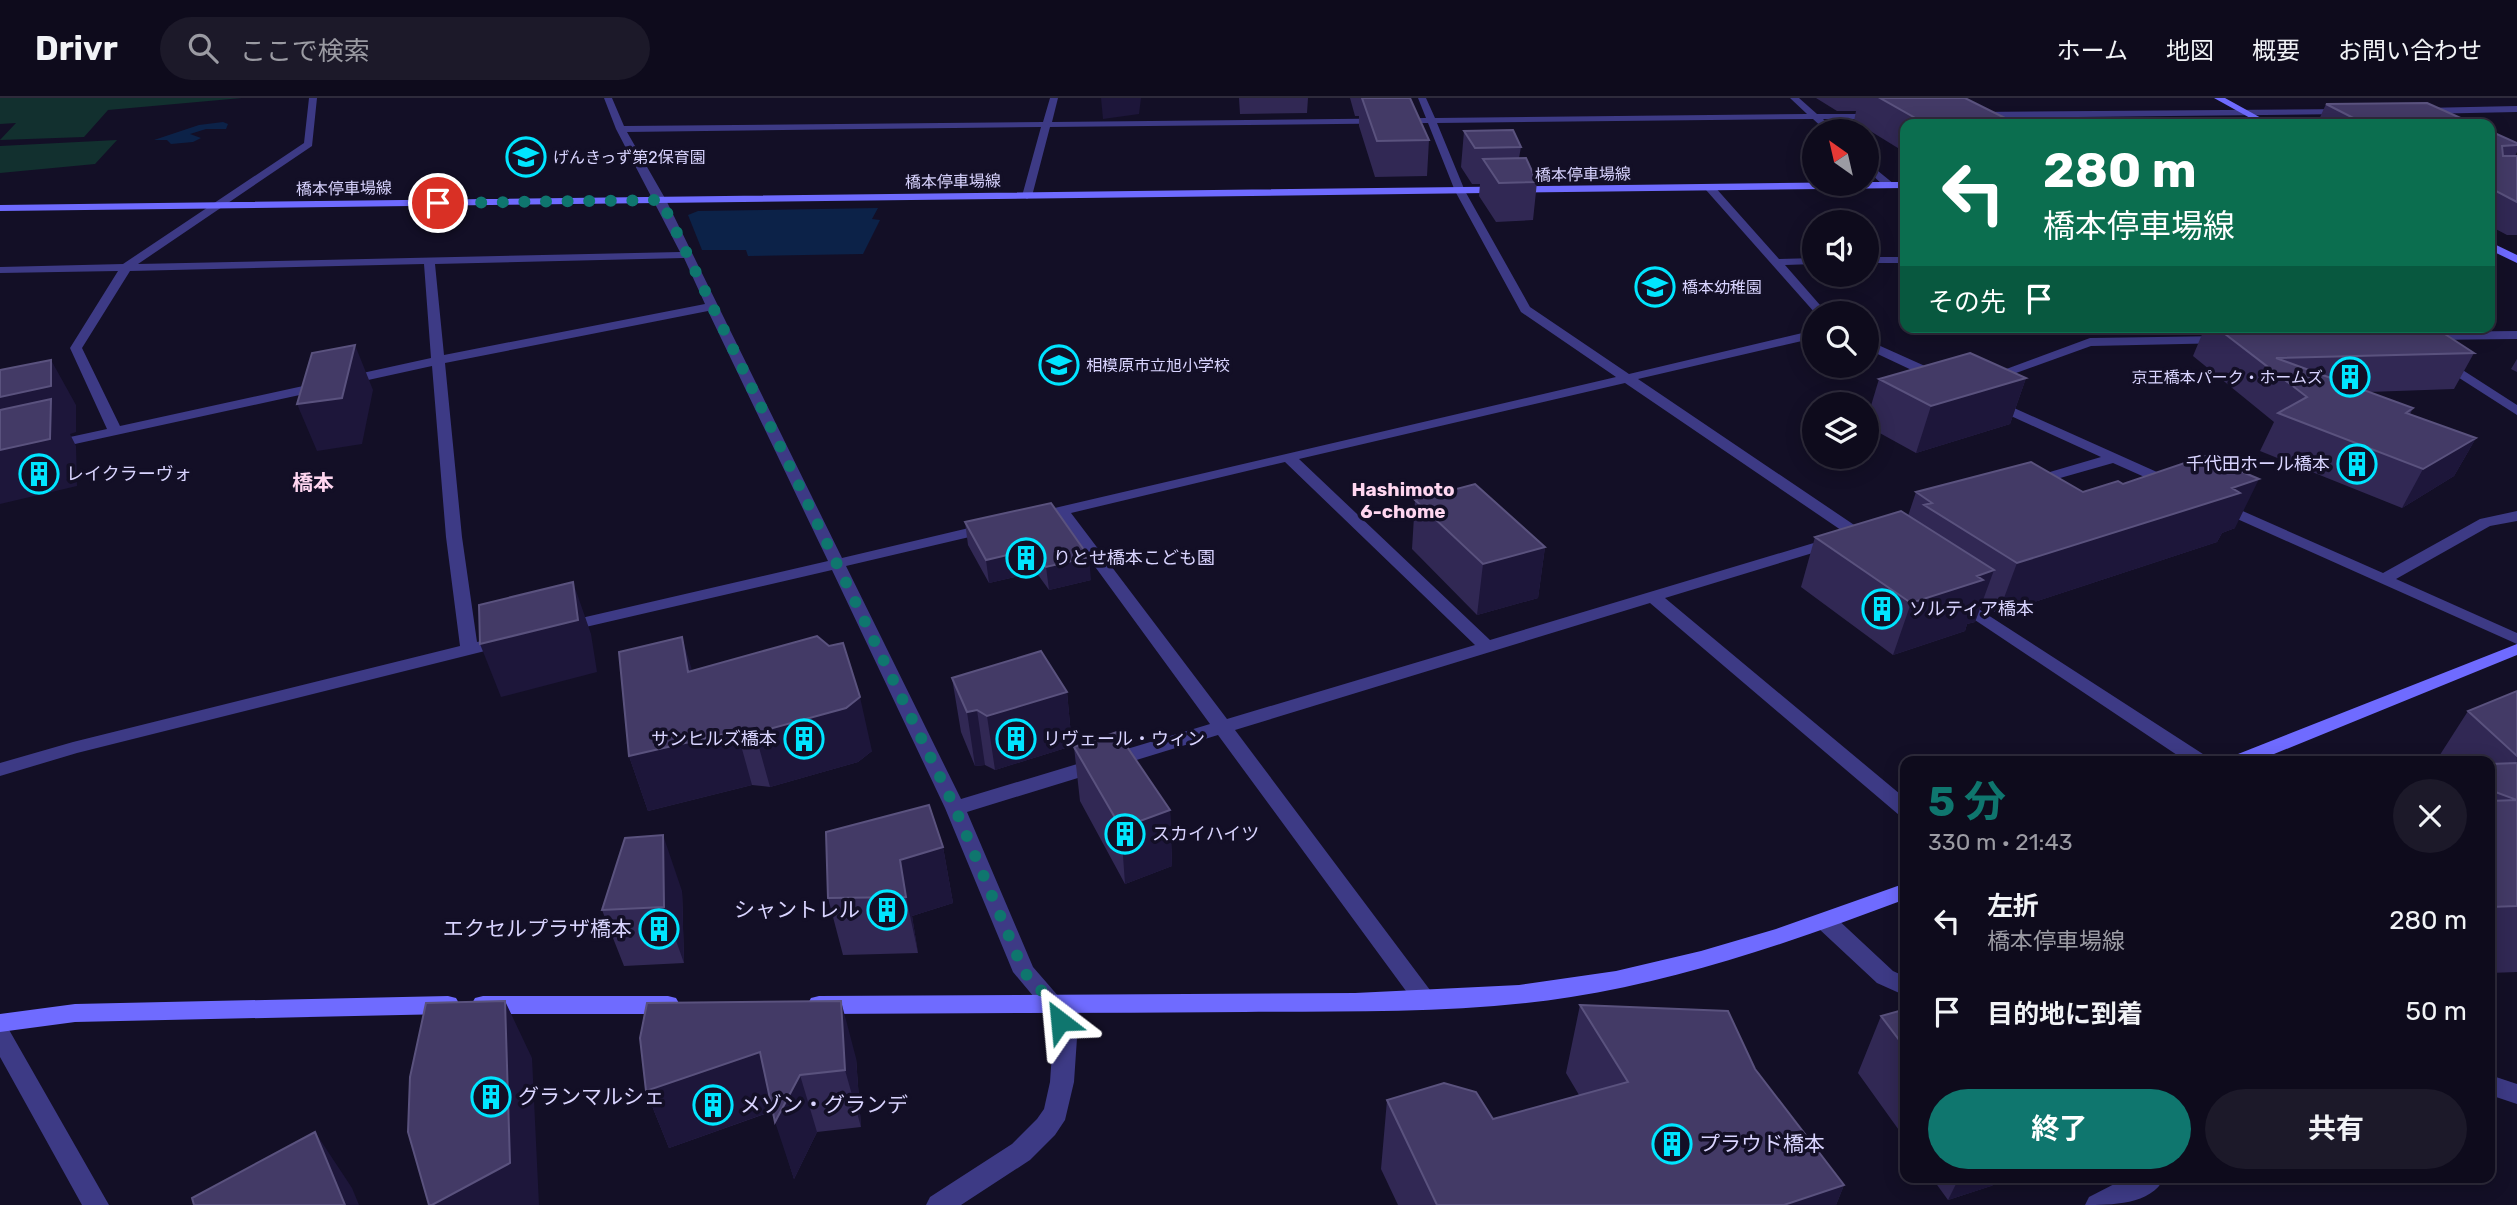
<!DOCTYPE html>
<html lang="ja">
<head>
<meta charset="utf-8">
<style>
  :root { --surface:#0e0b1c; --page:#1c1929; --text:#f1f3f6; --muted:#9b9ba3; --line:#2e2b3b; --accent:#0f766e }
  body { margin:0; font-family:Rubik,"Noto Sans JP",sans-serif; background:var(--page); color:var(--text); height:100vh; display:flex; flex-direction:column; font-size:26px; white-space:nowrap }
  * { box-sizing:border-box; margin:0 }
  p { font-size:23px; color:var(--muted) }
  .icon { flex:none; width:38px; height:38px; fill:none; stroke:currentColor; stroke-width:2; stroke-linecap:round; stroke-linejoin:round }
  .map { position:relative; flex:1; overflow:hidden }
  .sheet { position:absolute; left:1900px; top:658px; width:595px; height:427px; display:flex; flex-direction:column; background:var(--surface); border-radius:14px; box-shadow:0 4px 18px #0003,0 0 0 2px var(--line) }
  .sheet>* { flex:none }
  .banner { position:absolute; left:1900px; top:21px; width:595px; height:214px; border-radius:14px; box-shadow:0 4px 18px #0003,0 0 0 2px var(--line); background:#0b6e4f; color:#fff; overflow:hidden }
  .needle { width:46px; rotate:326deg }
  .tools { position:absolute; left:1802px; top:21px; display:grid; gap:14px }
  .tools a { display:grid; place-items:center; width:77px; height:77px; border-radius:50%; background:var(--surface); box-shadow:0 4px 18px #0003,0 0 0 2px var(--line); font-size:35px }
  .pin { position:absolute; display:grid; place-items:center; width:60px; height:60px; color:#fff; margin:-30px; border:4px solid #fff; border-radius:50%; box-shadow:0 2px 7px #0007 }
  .me { position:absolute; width:77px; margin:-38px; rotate:331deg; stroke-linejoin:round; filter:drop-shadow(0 0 5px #0008) }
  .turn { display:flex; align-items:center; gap:24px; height:147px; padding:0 28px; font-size:32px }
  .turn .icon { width:91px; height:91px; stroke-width:2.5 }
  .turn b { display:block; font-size:49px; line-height:60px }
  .then { display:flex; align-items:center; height:66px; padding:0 28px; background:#0003; gap:14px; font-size:26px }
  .round { display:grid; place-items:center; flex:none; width:74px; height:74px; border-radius:37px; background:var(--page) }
  .headline { display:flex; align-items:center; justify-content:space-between; height:119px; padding:0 28px }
  h1 { font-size:42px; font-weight:700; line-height:52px; color:var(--accent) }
  .button { display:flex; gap:14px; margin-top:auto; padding:14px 28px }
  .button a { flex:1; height:80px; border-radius:42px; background:var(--accent); color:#fff; font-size:28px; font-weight:700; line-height:80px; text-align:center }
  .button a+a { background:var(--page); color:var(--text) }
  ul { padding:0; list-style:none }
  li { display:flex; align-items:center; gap:21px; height:91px; padding:0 28px }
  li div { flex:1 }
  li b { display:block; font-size:26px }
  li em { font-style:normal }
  header { display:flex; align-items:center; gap:42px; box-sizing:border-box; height:98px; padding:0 35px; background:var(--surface); border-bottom:2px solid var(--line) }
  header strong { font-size:33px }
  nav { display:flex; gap:38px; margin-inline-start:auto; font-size:24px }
  .search { width:490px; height:63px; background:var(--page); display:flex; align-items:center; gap:18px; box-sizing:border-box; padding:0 24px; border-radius:38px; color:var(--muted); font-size:26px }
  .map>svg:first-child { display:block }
  .green { fill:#12302f }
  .water { fill:#0c2248 }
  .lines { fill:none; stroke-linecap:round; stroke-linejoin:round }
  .street { fill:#3d3a85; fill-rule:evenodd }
  .secondary { fill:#6f6bff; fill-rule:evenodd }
  .wall { fill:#312854 }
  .shaded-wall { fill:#1d163a }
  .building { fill:#433a66; stroke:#5a527e; stroke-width:2 }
  .route { stroke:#0f766e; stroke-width:12; stroke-dasharray:0 21.6 }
  .labels { text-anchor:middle; stroke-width:7; stroke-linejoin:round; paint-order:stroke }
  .far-poi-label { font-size:16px; fill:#d9d4ff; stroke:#130f26; text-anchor:start }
  .far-street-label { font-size:16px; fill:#d9d4ff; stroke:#130f26 }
  .poi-label { font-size:18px; fill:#d9d4ff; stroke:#130f26; text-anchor:start }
  .neighbourhood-label { font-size:19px; font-weight:bold; fill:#ffd6f0; stroke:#130f26 }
  .quarter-label { font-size:21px; font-weight:bold; fill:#ffd6f0; stroke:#130f26 }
  .near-poi-label { font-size:21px; fill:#d9d4ff; stroke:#130f26; text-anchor:start }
</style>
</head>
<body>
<header>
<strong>Drivr</strong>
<div class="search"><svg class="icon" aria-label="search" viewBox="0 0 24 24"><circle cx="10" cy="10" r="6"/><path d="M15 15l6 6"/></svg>ここで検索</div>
<nav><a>ホーム</a><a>地図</a><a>概要</a><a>お問い合わせ</a></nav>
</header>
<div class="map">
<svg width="2517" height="1107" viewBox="0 0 2517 1107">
  <rect width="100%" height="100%" fill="#130f26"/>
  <path class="green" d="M 0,0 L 242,0 L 108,12 L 84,39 L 0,42 L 16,25 L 0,26 Z
    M 117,42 L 95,66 L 0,75 L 0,48 Z"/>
  <path class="water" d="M 223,24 L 228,26 L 226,31 L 206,31 L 190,36 L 201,40 L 193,44 L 171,46 L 167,42 L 154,42 L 199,27 Z
    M 878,110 L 872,121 L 880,122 L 863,156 L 748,158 L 746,152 L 702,152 L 688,117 L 698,113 Z"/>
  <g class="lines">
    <path class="street" d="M 309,0 L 317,0 L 312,48 L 138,166 L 680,154 L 616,31 L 604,0 L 612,0 L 624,28 L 1043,24 L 1050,0 L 1058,0 L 1052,24 L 1426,20 L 1418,0 L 1426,0 L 1435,20 L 1807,16 L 1790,0 L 1799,0 L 1817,16 L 1880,16 L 1877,21 L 1823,21 L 1835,33 L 1826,33 L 1813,21 L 1437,25 L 1465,93 L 1530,209 L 1629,276 L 1815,232 L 1815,240 L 1638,281 L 1872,439 L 1874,442 L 1872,445 L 1860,445 L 1625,285 L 1299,361 L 1490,542 L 1827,441 L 1839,441 L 1841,444 L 1839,447 L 1665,500 L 1906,701 L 1906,719 L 1899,717 L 1650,505 L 1235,632 L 1433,896 L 1437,902 L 1433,908 L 1425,911 L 1417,908 L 1218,637 L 967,714 L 1033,869 L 1066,907 L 1077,940 L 1074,984 L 1065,1022 L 1055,1037 L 1030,1062 L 961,1107 L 926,1107 L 930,1099 L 1012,1046 L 1037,1021 L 1044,1011 L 1050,984 L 1053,940 L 1044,911 L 1013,874 L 945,710 L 832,472 L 564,534 L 555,529 L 564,524 L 828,463 L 708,213 L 445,265 L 462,439 L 477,544 L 503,538 L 509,539 L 512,543 L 509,547 L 77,655 L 0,678 L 0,665 L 73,644 L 460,548 L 446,439 L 432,268 L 52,351 L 45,347 L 47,344 L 107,331 L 70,250 L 118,173 L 0,175 L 0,169 L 123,166 L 304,45 ZM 1428,25 L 1455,93 L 1521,214 L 1616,279 L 1029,416 L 1026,419 L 1034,424 L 1058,418 L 1210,626 L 961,701 L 846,468 L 995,433 L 998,430 L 990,425 L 842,460 L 666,102 L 627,34 L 1041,29 L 1022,98 L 1027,101 L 1032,98 L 1050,29 ZM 684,160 L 705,206 L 444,257 L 435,166 ZM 424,166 L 431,260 L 120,328 L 82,250 L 130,173 ZM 1285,364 L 1475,547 L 1227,621 L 1071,415 Z
      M 2517,8 L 2517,14 L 2423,16 L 2419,13 L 2423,10 Z
      M 2349,11 L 2346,16 L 1975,20 L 1971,17 L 1975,14 Z
      M 1867,64 L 1894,86 L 1894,90 L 1886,90 L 1867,72 Z
      M 1706,88 L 1714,88 L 1779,161 L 1815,160 L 1815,166 L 1785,167 L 1827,215 L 1815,215 L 1706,92 Z
      M 1867,159 L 1906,159 L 1906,165 L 1867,165 Z
      M 2517,233 L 2517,241 L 2423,242 L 2417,238 L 2423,234 Z
      M 2224,238 L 2228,239 L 2228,245 L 2091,248 L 1994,283 L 1989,284 L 1982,280 L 2090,240 Z
      M 1867,242 L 1945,277 L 1947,280 L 1940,284 L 1935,283 L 1867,251 Z
      M 2444,260 L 2517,307 L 2517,317 L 2439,267 L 2439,261 Z
      M 1994,301 L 2177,383 L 2179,386 L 2177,389 L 2167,389 L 2113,365 L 2039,386 L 2029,386 L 2029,380 L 2101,359 L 1989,308 L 1989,302 Z
      M 2220,403 L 2383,475 L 2480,421 L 2517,413 L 2517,423 L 2490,428 L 2396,481 L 2517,535 L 2517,546 L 2215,411 L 2212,408 L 2215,405 Z
      M 1960,499 L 2206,658 L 2208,663 L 2186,663 L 1954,508 L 1952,504 L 1954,500 Z
      M 1826,816 L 1834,818 L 1893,873 L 1906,879 L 1906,898 L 1877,885 L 1818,830 L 1815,824 L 1818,818 Z
      M 0,927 L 8,930 L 109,1107 L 82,1107 L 0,959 Z
      M 2490,977 L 2517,986 L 2517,1006 L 2490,997 Z
      M 2126,1080 L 2164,1080 C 2152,1107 2110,1107 2085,1107 L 2089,1099 Z"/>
    <path class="secondary" d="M 2214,0 L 2225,0 L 2272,26 L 2261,26 Z
      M 1867,84 L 1906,84 L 1906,90 L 0,113 L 0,107 Z
      M 2490,144 L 2517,157 L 2517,165 L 2490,152 Z
      M 2517,546 L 2517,557 L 2257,663 L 2230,663 L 2233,658 Z
      M 1906,785 L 1906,801 C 1797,842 1686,881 1571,899 C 1464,916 1354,913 1245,914 C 1103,915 961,915 819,916 L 811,914 L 807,907 L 811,900 L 819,898 L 1355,895 L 1519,887 L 1616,873 L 1701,853 L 1776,831 Z
      M 448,898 L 456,900 L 460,907 L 456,914 L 448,916 L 75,924 L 0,934 L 0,916 L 75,906 Z
      M 483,898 L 668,898 L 676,900 L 680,907 L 676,914 L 668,916 L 483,916 L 475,914 L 471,907 L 475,900 Z"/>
  </g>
  <path class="wall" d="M 1239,0 L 1308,0 L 1307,15 L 1240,16 Z
    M 1350,0 L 1410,0 L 1429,42 L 1427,78 L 1375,79 L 1359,28 L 1359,18 L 1355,18 Z
    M 1816,0 L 1965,0 L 2017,26 L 1906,26 L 1906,55 L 1854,23 L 1856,13 L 1837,13 Z
    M 2326,6 L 2474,26 L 2317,26 Z
    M 1464,33 L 1521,49 L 1519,60 L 1537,84 L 1533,122 L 1496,124 L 1479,98 L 1480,86 L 1472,86 L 1461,69 Z
    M 2490,33 L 2517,45 L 2517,54 L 2515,58 L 2517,58 L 2517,137 L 2507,137 L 2490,128 Z
    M 2205,229 L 2434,229 L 2474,255 L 2454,291 L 2368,294 L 2413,310 L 2410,316 L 2476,340 L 2454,378 L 2402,410 L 2260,353 L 2274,324 L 2193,258 Z
    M 2517,261 L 2517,274 L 2511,271 Z
    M 2026,280 L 2010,326 L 1916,355 L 1867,328 L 1867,321 L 1879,281 Z
    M 2123,386 L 2235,430 L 2222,435 L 2217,444 L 1998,516 L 1982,506 L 1975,524 L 1967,526 L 1965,533 L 1893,557 L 1801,489 L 1815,439 L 1908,418 L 1916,394 L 2083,394 Z
    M 1415,402 L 1545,449 L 1538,500 L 1477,517 L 1412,451 Z
    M 1051,405 L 1091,482 L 1049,492 L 1036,474 L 989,485 L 968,447 L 965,424 Z
    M 692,572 L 872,653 L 858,664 L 770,689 L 752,687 L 648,713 L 629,658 Z
    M 952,580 L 1067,594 L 1072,648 L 995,672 L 985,667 L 975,668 L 961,634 Z
    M 2517,593 L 2517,874 L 2490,875 L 2490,663 L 2436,663 L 2468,613 Z
    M 1074,649 L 1170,712 L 1172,768 L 1125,786 L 1080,703 Z
    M 943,749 L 953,805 L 912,818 L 918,855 L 843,857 L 828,800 Z
    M 682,793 L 684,865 L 624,868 L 602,812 Z
    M 1580,907 L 1755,971 L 1844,1087 L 1836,1107 L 1398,1107 L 1381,1071 L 1387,1002 L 1493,1021 L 1579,997 L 1566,975 Z
    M 1906,911 L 1906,1042 L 1858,975 L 1881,918 Z
    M 856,960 L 861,1029 L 817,1034 L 794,1081 L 773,1013 L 669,1050 L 646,993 Z
    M 1932,1080 L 2008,1080 L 1991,1088 L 1948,1102 Z"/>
  <path class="shaded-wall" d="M 1101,0 L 1141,0 L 1139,16 L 1103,21 Z
    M 355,247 L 373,292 L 362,346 L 317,353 L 297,306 Z
    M 51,262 L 76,307 L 76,334 L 70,336 L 76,348 L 77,388 L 0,406 L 0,297 Z
    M 2026,280 L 2010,326 L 1916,355 L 1931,308 Z
    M 2476,340 L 2454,378 L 2402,410 L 2423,371 Z
    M 2259,381 L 2235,430 L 2222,435 L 2217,444 L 1998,516 L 2017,465 Z
    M 1545,449 L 1538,500 L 1477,517 L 1483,466 Z
    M 1033,451 L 1036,474 L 989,485 L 986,462 Z
    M 1089,459 L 1091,482 L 1049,492 L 1046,469 Z
    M 1994,472 L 1975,524 L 1967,526 L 1965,533 L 1893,557 L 1911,505 L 1977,478 Z
    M 573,484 L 591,536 L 597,574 L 501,599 L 480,546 Z
    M 682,539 L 698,592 L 688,574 Z
    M 1067,594 L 1072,648 L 995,672 L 987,618 Z
    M 860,599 L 872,653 L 858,664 L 770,689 L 755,635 Z
    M 977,612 L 985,667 L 975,668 L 967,614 Z
    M 737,633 L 752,687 L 648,713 L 629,658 Z
    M 1170,712 L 1172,768 L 1125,786 L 1121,730 Z
    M 663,737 L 682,793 L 684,865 L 664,809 Z
    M 943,749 L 953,805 L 912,818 L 918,855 L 906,799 L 900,762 Z
    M 505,903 L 532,960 L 539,1107 L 432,1107 Z
    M 841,903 L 856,960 L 861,1029 L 845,972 Z
    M 760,954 L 778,1011 L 669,1050 L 646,993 Z
    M 800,977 L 817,1034 L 794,1081 L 775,1024 Z
    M 315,1034 L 352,1090 L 359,1107 L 345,1107 Z
    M 1959,1080 L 2008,1080 L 1991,1088 L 1948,1102 Z
    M 1844,1087 L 1836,1107 L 1784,1107 Z"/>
  <path class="building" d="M 1362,0 L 1410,0 L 1429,42 L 1377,43 Z
    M 1880,0 L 1965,0 L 2017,26 L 1926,26 Z
    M 2427,5 L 2474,26 L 2365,26 L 2326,6 Z
    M 1513,32 L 1521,49 L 1475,50 L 1464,33 Z
    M 2490,33 L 2517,45 L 2517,47 L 2502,48 L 2503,58 L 2517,58 L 2517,104 L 2490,90 Z
    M 1526,60 L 1537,84 L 1499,85 L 1483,61 Z
    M 2216,229 L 2434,229 L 2474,255 L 2276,260 L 2413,310 L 2406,315 L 2476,340 L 2423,371 L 2278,315 L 2307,299 Z
    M 355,247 L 342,300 L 297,306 L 312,255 Z
    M 1970,255 L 2026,280 L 1931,308 L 1879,281 Z
    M 51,262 L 51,288 L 0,299 L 0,272 Z
    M 51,301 L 50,341 L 0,352 L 0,312 Z
    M 2205,358 L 2259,381 L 2232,390 L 2240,395 L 2017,465 L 1924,407 L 1932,405 L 1916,394 L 2031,364 L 2083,394 L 2118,383 L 2123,386 Z
    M 1475,386 L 1545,449 L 1483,466 L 1415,402 Z
    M 1051,405 L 1089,459 L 1046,469 L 1033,451 L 986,462 L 965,424 Z
    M 1901,413 L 1994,472 L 1977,478 L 1983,482 L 1911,505 L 1815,439 Z
    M 573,484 L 578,522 L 480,546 L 479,507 Z
    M 817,538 L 829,548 L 843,545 L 860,599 L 846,610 L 755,635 L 737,633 L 629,658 L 619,554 L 682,539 L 688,574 Z
    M 1041,553 L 1067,594 L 987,618 L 977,612 L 967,614 L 952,580 Z
    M 2517,593 L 2517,658 L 2468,613 Z
    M 1117,634 L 1170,712 L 1121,730 L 1074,649 Z
    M 2517,665 L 2517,702 L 2490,692 L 2490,666 Z
    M 2517,702 L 2517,808 L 2490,809 L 2490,703 Z
    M 929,707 L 943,749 L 900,762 L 906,799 L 828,800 L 826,734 Z
    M 663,737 L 664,809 L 602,812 L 625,740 Z
    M 505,903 L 510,1065 L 432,1107 L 429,1107 L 408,1034 L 410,979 L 426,905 Z
    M 841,903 L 845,972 L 800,977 L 775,1024 L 760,954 L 646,993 L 640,940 L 647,905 Z
    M 1580,907 L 1728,913 L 1755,971 L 1844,1087 L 1784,1107 L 1437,1107 L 1387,1002 L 1444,985 L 1476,994 L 1493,1021 L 1628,984 Z
    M 1906,911 L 1906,951 L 1881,918 Z
    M 315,1034 L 345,1107 L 194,1107 L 192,1100 Z"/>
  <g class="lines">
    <path class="route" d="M 438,105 L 661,102 L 955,710 L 1024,874 L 1055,907 L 1060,923"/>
  </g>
  <defs>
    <g id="school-ring" transform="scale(2.0125)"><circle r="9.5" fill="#130f26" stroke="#00e5ff" stroke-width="1.5"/><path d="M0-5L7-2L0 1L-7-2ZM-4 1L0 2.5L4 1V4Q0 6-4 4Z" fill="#00e5ff"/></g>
    <g id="building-ring" transform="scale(2.0125)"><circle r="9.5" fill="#130f26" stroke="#00e5ff" stroke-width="1.5"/><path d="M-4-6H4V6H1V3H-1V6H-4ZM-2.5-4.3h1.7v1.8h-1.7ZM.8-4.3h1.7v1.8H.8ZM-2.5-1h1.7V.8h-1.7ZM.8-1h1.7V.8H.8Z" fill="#00e5ff"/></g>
  </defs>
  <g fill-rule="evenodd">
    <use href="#school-ring" x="526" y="59"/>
    <use href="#school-ring" x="1655" y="189"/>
    <use href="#school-ring" x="1059" y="267"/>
    <use href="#building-ring" x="2350" y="279"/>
    <use href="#building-ring" x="2357" y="366"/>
    <use href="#building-ring" x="39" y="376"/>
    <use href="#building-ring" x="1026" y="460"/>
    <use href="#building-ring" x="1882" y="511"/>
    <use href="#building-ring" x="804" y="641"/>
    <use href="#building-ring" x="1016" y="641"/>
    <use href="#building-ring" x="1125" y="736"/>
    <use href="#building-ring" x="887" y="812"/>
    <use href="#building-ring" x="659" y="831"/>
    <use href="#building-ring" x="491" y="999"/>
    <use href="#building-ring" x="713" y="1007"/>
    <use href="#building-ring" x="1672" y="1046"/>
  </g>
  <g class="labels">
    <g class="far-poi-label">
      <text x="553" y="65">げんきっず第2保育園</text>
      <text x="1682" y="195">橋本幼稚園</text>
      <text x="1086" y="273">相模原市立旭小学校</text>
      <text x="2323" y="285" text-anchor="end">京王橋本パーク・ホームズ</text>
    </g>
    <g class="far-street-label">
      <text transform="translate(1583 76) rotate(-1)" y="6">橋本停車場線</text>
      <text transform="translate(953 83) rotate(-1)" y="6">橋本停車場線</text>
      <text transform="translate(344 90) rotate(-1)" y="6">橋本停車場線</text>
    </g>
    <g class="poi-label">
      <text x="2330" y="372" text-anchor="end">千代田ホール橋本</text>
      <text x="66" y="382">レイクラーヴォ</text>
      <text x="1053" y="466">りとせ橋本こども園</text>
      <text x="1909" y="517">ソルティア橋本</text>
      <text x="777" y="647" text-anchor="end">サンヒルズ橋本</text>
      <text x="1043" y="647">リヴェール・ウィン</text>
      <text x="1152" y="742">スカイハイツ</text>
    </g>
    <g class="neighbourhood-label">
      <text x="1403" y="398">Hashimoto<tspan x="1403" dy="22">6-chome</tspan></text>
    </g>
    <g class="quarter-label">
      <text x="313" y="392">橋本</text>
    </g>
    <g class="near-poi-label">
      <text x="860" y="819" text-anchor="end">シャントレル</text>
      <text x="632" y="838" text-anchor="end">エクセルプラザ橋本</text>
      <text x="518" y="1006">グランマルシェ</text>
      <text x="740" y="1014">メゾン・グランデ</text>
      <text x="1699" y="1053">プラウド橋本</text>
    </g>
  </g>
</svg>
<div class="tools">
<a><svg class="needle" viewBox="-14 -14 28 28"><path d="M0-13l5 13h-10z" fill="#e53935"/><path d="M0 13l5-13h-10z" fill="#9b9ba3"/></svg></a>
<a><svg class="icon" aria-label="sound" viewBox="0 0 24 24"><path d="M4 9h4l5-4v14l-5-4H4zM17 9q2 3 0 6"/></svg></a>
<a><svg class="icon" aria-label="search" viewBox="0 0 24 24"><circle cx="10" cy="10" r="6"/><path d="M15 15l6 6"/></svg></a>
<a><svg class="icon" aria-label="layers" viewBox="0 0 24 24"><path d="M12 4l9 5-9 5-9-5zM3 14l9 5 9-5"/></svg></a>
</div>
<div class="pin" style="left:438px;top:105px;background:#d93025"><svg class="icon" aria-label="arrive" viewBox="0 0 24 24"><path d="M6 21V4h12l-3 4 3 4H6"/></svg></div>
<svg class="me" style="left:1060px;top:923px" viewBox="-20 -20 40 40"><path d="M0-17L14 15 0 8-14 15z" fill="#0f766e" stroke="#fff" stroke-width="4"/></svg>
<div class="banner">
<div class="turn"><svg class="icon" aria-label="left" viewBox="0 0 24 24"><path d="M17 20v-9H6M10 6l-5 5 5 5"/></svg><div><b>280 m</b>橋本停車場線</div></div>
<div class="then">その先<svg class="icon" aria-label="arrive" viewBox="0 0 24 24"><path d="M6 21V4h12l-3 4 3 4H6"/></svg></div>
</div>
<section class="sheet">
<div class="headline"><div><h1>5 分</h1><p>330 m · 21:43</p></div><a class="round"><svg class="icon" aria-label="close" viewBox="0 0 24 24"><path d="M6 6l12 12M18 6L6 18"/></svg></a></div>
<ul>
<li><svg class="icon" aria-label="left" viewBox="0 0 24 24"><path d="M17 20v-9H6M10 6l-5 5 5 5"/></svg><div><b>左折</b><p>橋本停車場線</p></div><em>280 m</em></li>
<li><svg class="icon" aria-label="arrive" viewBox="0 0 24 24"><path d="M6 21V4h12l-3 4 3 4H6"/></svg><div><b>目的地に到着</b></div><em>50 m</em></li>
</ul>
<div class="button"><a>終了</a><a>共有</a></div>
</section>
</div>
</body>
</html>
